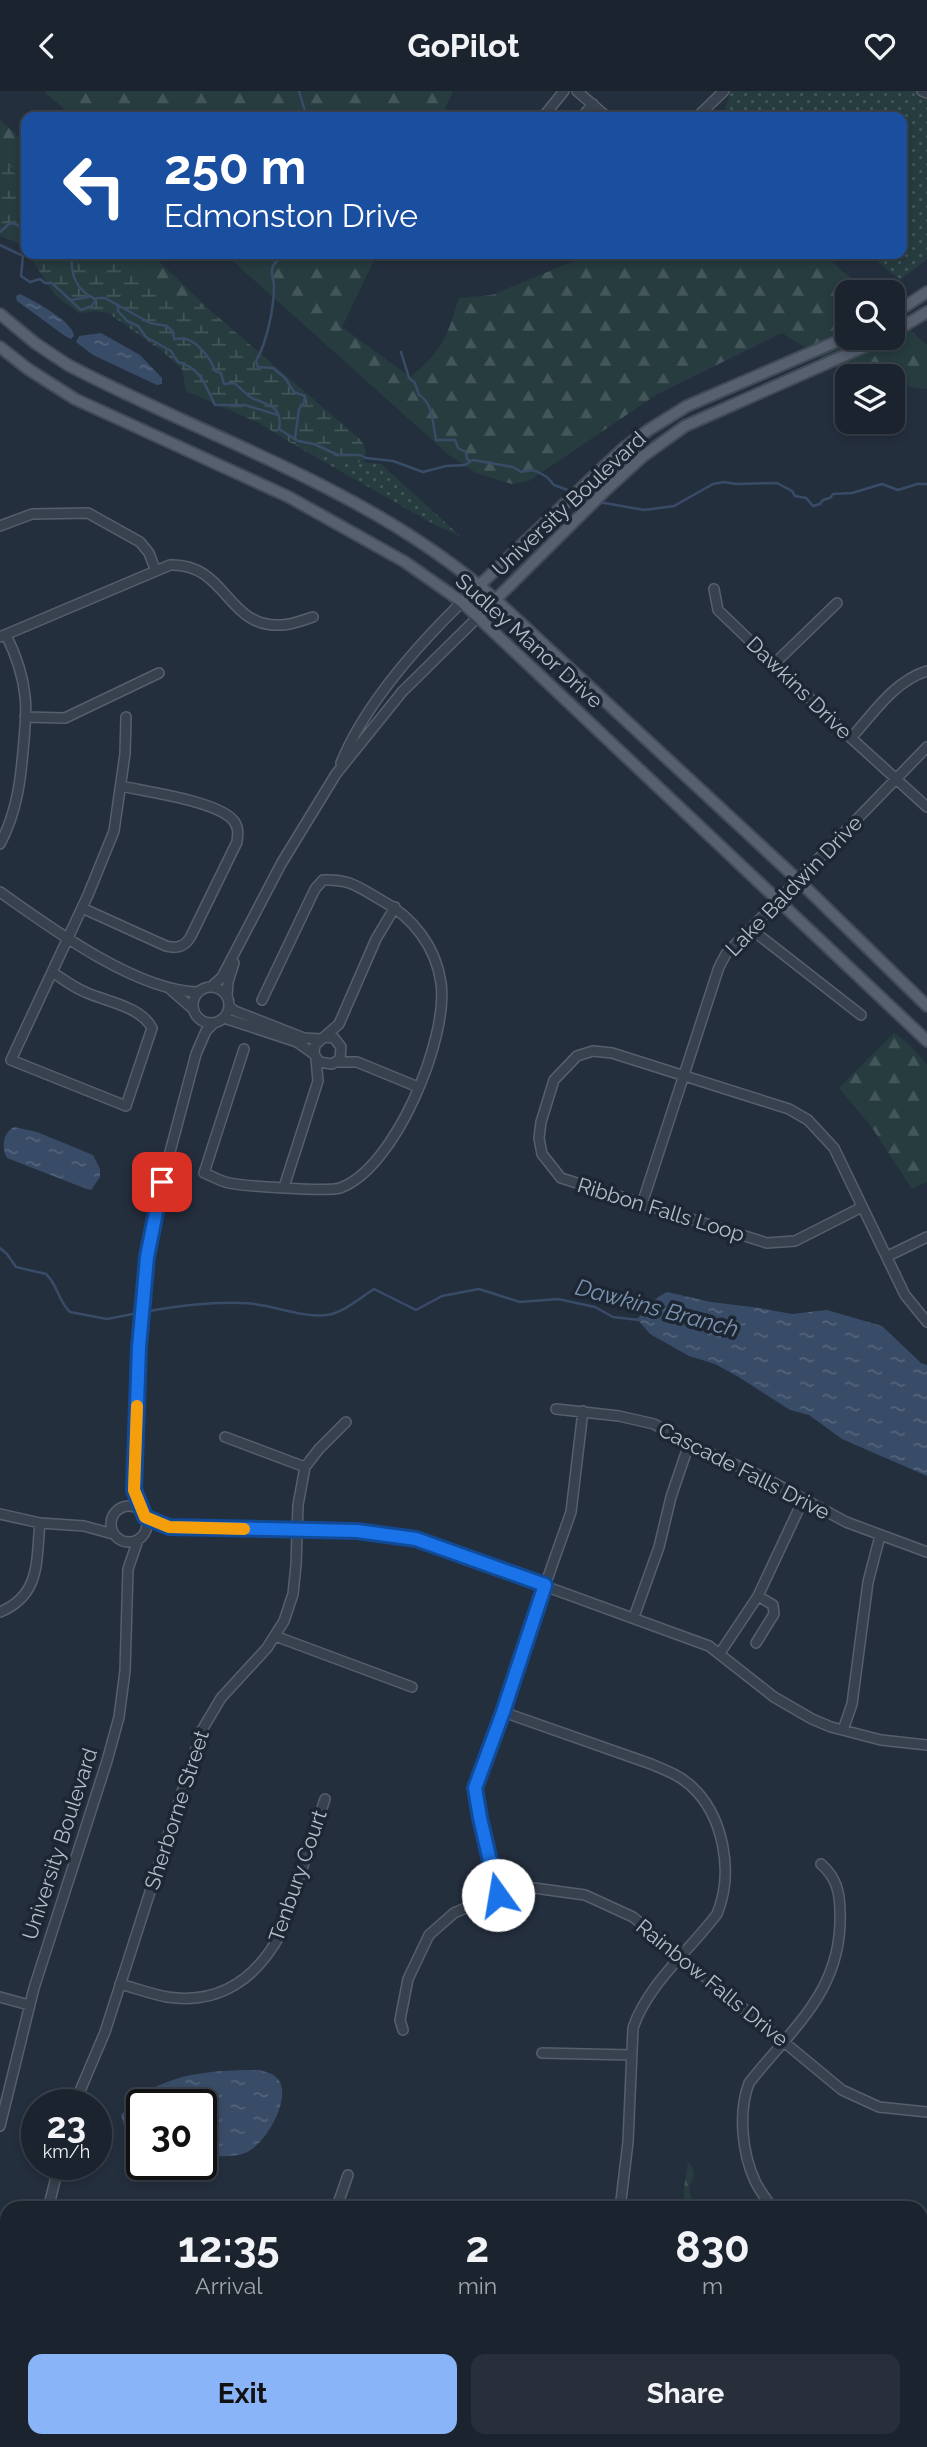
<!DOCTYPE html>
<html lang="en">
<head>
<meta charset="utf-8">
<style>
  :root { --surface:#1b232e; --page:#282f3a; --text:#f1f3f6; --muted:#a0a4aa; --line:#39404a; --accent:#8ab4f8 }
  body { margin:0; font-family:Raleway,sans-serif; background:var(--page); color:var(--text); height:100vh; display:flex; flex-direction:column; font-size:26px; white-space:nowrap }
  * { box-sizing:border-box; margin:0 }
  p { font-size:23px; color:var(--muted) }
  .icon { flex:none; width:38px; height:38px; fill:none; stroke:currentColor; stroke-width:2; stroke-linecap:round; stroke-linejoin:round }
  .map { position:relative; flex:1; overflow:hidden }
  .details { position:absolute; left:0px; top:2110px; width:928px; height:247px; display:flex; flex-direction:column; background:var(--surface); border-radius:21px 21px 0 0; box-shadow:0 4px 10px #0003,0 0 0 2px var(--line) }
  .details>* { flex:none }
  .guide { position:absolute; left:21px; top:21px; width:886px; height:147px; border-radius:14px; box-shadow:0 4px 10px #0003,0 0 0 2px var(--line); background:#1a4fa0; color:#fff; overflow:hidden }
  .tools { position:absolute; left:835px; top:189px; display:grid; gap:14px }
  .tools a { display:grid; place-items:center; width:70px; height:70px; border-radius:14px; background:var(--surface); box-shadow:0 4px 10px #0003,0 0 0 2px var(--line); font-size:35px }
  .speed { position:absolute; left:21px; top:1998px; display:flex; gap:14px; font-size:35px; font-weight:700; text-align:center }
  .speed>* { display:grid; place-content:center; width:91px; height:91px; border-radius:50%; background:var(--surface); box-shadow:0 4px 10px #0003,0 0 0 2px var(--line); line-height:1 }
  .speed small { font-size:18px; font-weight:400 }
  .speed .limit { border:4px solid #111; border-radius:10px; background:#fff; color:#111 }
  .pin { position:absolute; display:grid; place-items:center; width:60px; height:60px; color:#fff; margin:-30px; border-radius:14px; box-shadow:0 4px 10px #0006 }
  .me { position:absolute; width:77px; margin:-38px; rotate:347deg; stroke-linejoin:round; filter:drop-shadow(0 0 5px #0008) }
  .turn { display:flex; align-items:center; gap:24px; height:147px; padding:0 28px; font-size:32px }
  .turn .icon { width:91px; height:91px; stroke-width:2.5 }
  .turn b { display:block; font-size:49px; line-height:60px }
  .eta { display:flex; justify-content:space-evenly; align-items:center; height:119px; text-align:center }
  .eta b { font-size:42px; font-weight:700; line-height:49px }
  .cta { display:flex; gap:14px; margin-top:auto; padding:14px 28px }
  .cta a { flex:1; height:80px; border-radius:14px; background:var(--accent); color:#111; font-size:28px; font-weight:700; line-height:80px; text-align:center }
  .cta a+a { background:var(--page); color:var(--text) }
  header { display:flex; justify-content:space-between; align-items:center; height:91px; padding:0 28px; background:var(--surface); font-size:32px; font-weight:700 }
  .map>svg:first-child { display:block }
  .grass { fill:url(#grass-dots) }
  .forest { fill:url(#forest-firs) }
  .wetland { fill:url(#wetland-marsh) }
  .water { fill:url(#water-ripples) }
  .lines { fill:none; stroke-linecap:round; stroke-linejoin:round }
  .stream { stroke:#394c67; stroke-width:2.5 }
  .minor-casing { stroke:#565f6c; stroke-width:12 }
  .major-casing { stroke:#414a57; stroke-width:14 }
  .minor { stroke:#38414e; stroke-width:9 }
  .major { stroke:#56606e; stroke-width:10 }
  .route-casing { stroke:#114b97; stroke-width:18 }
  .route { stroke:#1a73e8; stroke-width:12 }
  .slow { stroke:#f59e0b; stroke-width:12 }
  .labels { text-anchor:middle; stroke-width:7; stroke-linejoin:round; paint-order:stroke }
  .street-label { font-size:21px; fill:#b4bcc9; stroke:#1d2633 }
  .water-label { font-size:23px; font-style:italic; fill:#7c92b1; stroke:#1d2633 }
</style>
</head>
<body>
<header><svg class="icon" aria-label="back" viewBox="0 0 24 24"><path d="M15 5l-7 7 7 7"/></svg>GoPilot<svg class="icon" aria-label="heart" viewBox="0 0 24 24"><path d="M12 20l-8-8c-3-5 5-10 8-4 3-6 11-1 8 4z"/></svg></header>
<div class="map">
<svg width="927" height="2356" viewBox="0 0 927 2356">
  <defs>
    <pattern id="grass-dots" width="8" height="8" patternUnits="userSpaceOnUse" patternTransform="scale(1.75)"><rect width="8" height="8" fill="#263c3f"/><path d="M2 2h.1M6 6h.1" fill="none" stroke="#435659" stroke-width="1.8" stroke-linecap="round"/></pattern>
    <pattern id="forest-firs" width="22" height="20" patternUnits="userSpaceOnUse" patternTransform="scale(1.75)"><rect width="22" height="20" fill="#263c3f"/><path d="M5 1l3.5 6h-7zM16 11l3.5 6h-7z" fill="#435659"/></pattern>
    <pattern id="wetland-marsh" width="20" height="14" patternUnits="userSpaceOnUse" patternTransform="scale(1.75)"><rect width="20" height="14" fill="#263c3f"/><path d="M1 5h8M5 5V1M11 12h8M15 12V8" fill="none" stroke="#435659"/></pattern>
    <pattern id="water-ripples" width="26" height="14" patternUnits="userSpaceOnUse" patternTransform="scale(1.75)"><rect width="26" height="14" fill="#394c67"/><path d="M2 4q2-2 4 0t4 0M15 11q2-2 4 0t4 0" fill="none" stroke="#53647b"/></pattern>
  </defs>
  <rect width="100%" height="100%" fill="#242f3e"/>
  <path class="grass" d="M 731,0 L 927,0 L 927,168 L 900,189 L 868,163 L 901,163 L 901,26 L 722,26 Z
    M 291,352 L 340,369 L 381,373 L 460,445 L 437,435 Z"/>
  <path class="forest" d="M 44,0 L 452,0 L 453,1 L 441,26 L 73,26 Z
    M 0,29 L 26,52 L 26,97 L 13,78 L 0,68 Z
    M 118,163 L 151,163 L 211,220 L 166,200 Z
    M 225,163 L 377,163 L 342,236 L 410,286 C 444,258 446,248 459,207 L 492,204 L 591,163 L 823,163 L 867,201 L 847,201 L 847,247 L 892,247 L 893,224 L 927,254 L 927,298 L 893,294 L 892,285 L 851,285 L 782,242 L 656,304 L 529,390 L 512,393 L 476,382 L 449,364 Z
    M 894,942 L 910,954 L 927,974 L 927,1091 L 912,1098 L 871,1035 L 839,997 Z
    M 688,2070 C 695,2080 696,2085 689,2095 L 692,2110 L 709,2115 L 711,2117 L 670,2117 L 675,2112 L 684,2109 C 683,2095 687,2084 688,2070 Z
    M 844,2350 L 890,2350 L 876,2356 L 836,2356 Z"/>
  <path class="wetland" d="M 0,68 L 12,78 L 26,97 L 26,160 L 22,154 L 0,145 Z
    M 28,163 L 118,163 L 168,201 L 211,220 L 362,350 L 366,360 L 364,372 L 340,369 L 291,352 L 259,332 L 186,300 L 182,278 L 162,260 L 108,222 L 95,220 L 79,222 L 55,204 Z"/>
  <path class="water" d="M 20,203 C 34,210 73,230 74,245 L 71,248 L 65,245 L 17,210 L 16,205 Z
    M 101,242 L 140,264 L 162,287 L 162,293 L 157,294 L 93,264 L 76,251 L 79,245 Z
    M 14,1036 L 37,1041 L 93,1064 L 100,1078 L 100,1086 L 91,1099 L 84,1097 L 7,1067 C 1,1057 3,1041 14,1036 Z
    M 667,1201 L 711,1211 L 760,1217 L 792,1223 L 827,1219 L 882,1235 L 921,1272 L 927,1274 L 927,1385 L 842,1348 L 809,1324 L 790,1319 L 737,1285 L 715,1273 L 689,1265 L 650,1243 L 637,1228 L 658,1206 Z
    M 259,1979 C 266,1981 273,1982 278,1988 C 293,2007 265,2055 245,2062 C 233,2067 214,2065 201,2064 L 201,2014 L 142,2014 L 142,2057 L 129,2052 L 121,2024 C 154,1982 210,1979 259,1979 Z
    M 927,2246 L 927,2307 L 921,2309 L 921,2248 Z
    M 759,2350 L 829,2350 L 820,2356 L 754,2356 Z"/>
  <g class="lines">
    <path class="stream" d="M 299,0 L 305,20 L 303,26
      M 0,141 L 10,132 L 16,133 L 26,141
      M 0,154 L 23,165 L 21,185 L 30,191 L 40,188 L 45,192 L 52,192 L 81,219 L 92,215 L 97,207 L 105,207 L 150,232 L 167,235 L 173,241 L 174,248 C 178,248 182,247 186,248 C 199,252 211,268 215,280 L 221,282 L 224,293 L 234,292 C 240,296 246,304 252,307 C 268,314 283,315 279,338 L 298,350 L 314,353 L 338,364 L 360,364 L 366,367 L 393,370 L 423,381 L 446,375 L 465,374 L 473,369 L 513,376 L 521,381 L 532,379 L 538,381 L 547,386 L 554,394 L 573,401
      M 72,163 C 70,184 76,199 95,208
      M 286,163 C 281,167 272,172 272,179 C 271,184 274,190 274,195 C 274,217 267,251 256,270 L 258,276 L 273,277 L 285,287 L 294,301 L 305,305 L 304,311 L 299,318 L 295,347
      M 72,209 L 88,206
      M 118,215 L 118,220 L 127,230 L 138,235 L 146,246 L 171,260 L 178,271 C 201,277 205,294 215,314 L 245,314 L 278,324
      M 401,261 L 409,287 L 415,292 L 419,304 C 433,311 433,334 436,349 L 455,349 L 458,357 L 466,361 L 467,368 L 470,370
      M 579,404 L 593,408
      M 599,411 L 644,419 L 674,415 L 713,393 L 724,391 L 736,393 L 777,392 L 792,400 L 795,405 L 806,407 L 813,415 L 820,413 L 823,409 L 830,407 L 833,403 L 852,402 L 882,393 L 898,399 L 917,393 L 927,393
      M 0,1157 L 7,1163 L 16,1176 L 46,1183 C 58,1194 58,1210 70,1221 L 107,1228 L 138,1222
      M 144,1221 C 177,1215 208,1211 241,1212 C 270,1212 298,1227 327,1224 C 343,1222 360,1207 374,1198 L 416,1219 L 442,1205 L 479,1198 L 520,1211 L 558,1208 L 595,1216 L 613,1226 L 639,1229"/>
    <g class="minor-casing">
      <path id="minor" d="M 577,0 L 607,26
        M 922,0 L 927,2
        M 543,26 L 564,0
        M 582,26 L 593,13
        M 697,26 L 724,0
        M 0,435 L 32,423 L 88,422 L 140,451 L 149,462 L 155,478
        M 714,498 L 718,519 L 851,647 L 927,716
        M 0,546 L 170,474 C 227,472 226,537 281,534 C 292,534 303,529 313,526
        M 775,572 L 837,512
        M 25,626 L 65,627 L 159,582
        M 851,647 C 873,623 894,590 927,580
        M 341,672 C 365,613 417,555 462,511
        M 0,753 C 18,719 21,686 24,649 C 25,634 27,620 25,605 C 23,585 15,562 6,544
        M 0,801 C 49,836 138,901 199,901
        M 82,817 L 166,855 C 177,858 185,856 191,845 L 237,751 C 238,743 239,736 233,729 C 216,710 148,701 121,695
        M 751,838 L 861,924
        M 52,881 C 63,888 73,896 85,901 C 107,911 140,915 152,937 L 126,1015 L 11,969 L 88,804 L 114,740 L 125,663 L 126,626
        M193 914a18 18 0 1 1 36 0a18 18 0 1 1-36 0Z
        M 211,896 L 222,886 L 281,773 L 336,683 L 402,601 L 479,525
        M 170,898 L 193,918
        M 227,906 L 228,891 L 234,872
        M 229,915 L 235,920 L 304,947 L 321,948
        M 224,927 L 297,951 L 314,963
        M 325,946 L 334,947 L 341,956 L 340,968 L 332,973 L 319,971 L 314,963 L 315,954 L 339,933 L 376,848 L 395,816
        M 244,958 L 204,1082 C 212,1085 220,1090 229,1092 C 244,1095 327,1101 340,1097 C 395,1078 449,946 441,892 C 436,856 413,826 381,809 C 358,796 351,788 323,789 L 315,798 L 262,909
        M 336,971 L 357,971 L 418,996
        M 284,1096 L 318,990 L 316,968
        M 642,1113 L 719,876 L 726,863 L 927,656
        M 862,1116 L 795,1150 L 767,1152 L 561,1087 L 542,1063 L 539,1047 L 541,1031 L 554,989 L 577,965 L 593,960 L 612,962 L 789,1018 L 808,1029 L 834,1057 L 905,1204 L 927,1231
        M 888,1165 L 927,1146
        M 556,1318 L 619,1325 L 654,1333 L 689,1353 L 767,1388 L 846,1431 L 927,1461
        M 225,1346 L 305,1376
        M111 1433a18 18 0 1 1 36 0a18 18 0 1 1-36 0Z
        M 141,1420 L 134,1392 L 139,1256 L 147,1166 L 162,1091 L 196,963 L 206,940 L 214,932
        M 0,1423 L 40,1432 L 84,1435 L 113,1443
        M 145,1426 L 169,1436 L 357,1440 L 416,1448 L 709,1555 L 774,1606 L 812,1628 L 831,1636 L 881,1649 L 927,1654
        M 0,1521 C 41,1504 36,1470 40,1432
        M 634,1526 L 659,1456 L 671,1406 L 689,1353
        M 275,1545 L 412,1596
        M 756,1552 L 774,1523 L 773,1514 L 758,1505
        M 720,1562 L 758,1505 L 803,1409
        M 503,1621 L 651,1673 C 665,1679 679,1684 690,1694 C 724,1724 734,1782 717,1823 C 690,1859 647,1894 633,1937 L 628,2051 L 620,2118
        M 843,1639 L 852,1613 L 868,1491 L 880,1445
        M 498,1803 L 479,1727 L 475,1697 L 503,1621 L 531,1534 L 571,1421 L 583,1320
        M 120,1893 C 135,1897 151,1903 167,1906 C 220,1914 257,1887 281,1842 L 325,1708
        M 0,1906 L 29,1914
        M 403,1939 L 400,1929 L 408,1888 L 429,1844 L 454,1822 L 498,1803 L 534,1797 L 585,1804 L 633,1826 L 842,1999 L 879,2016 L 927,2021
        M 542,1962 L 631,1964
        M 74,2014 L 105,1941 L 202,1639 L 221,1607 L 267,1557 L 284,1530 L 293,1503 L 296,1474 L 298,1414 L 305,1376 L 319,1358 L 346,1331
        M 0,2035 L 34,1897 L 107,1670 L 119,1626 L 125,1580 L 128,1478 L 138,1449
        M 48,2118 L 59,2074
        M 336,2118 L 348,2084
        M 773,2118 C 767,2109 759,2099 755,2090 C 742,2062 738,2021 749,1992 C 793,1936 843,1899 840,1821 C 840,1801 836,1786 821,1773
        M 920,2163 L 927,2161
        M 0,2330 L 7,2330
        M 364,2350 L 371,2356
        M 535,2350 L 537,2356
        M 273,2356 L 283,2350
        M 594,2356 L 604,2350"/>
    </g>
    <g class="major-casing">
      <path id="major" d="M 0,223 L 35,252 L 68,274 C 211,349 373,399 496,509 L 798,789 L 927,915
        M 892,224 L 927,201
        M 892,242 L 927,221
        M 0,256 L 28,278 L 75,308 L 289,406 L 405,471 L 462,511 L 927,950
        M 462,511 L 600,379 L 625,356 L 650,338 L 687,315 L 847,246
        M 479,525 L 607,398 L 642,366 L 685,335 L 884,247"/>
    </g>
    <use href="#minor" class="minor"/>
    <use href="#major" class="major"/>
  </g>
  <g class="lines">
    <g class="route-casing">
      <path id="route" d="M 162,1091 L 147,1166 L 139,1256 L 134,1399 L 145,1426 L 169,1436 L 357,1440 L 416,1448 L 545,1494 L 503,1621 L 475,1697 L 480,1727 L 498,1804"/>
    </g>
    <use href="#route" class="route"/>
    <path class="slow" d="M 137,1315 L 134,1399 L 145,1426 L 169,1436 L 244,1438"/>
  </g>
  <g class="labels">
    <g class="street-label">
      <text transform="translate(569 413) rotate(-43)" y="7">University Boulevard</text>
      <text transform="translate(529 550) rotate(42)" y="7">Sudley Manor Drive</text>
      <text transform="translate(799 597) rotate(44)" y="7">Dawkins Drive</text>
      <text transform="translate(794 795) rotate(-46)" y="7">Lake Baldwin Drive</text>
      <text transform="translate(661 1119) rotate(17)" y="7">Ribbon Falls Loop</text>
      <text transform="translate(744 1380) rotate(27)" y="7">Cascade Falls Drive</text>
      <text transform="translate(177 1719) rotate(-72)" y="7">Sherborne Street</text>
      <text transform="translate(60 1753) rotate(-72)" y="7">University Boulevard</text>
      <text transform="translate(298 1785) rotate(-71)" y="7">Tenbury Court</text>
      <text transform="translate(712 1892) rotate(39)" y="7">Rainbow Falls Drive</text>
    </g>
    <g class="water-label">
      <text transform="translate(657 1217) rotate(15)" y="8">Dawkins Branch</text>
    </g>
  </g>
</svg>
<div class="tools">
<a><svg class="icon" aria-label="search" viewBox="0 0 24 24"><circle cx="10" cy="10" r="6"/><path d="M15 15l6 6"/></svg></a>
<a><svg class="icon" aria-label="layers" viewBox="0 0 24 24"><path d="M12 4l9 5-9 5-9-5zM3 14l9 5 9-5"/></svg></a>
</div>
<div class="speed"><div>23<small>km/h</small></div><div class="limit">30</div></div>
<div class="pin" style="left:162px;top:1091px;background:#d93025"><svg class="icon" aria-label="arrive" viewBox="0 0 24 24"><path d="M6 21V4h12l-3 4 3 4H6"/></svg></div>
<svg class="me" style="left:498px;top:1804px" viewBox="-20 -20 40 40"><circle r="19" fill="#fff"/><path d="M0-13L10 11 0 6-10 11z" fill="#1a73e8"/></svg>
<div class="guide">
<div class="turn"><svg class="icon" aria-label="left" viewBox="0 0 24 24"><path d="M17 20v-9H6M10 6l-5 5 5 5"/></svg><div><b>250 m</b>Edmonston Drive</div></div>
</div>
<section class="details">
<div class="eta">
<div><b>12:35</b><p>Arrival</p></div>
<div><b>2</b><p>min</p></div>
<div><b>830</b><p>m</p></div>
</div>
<div class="cta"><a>Exit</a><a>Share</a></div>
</section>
</div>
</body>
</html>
